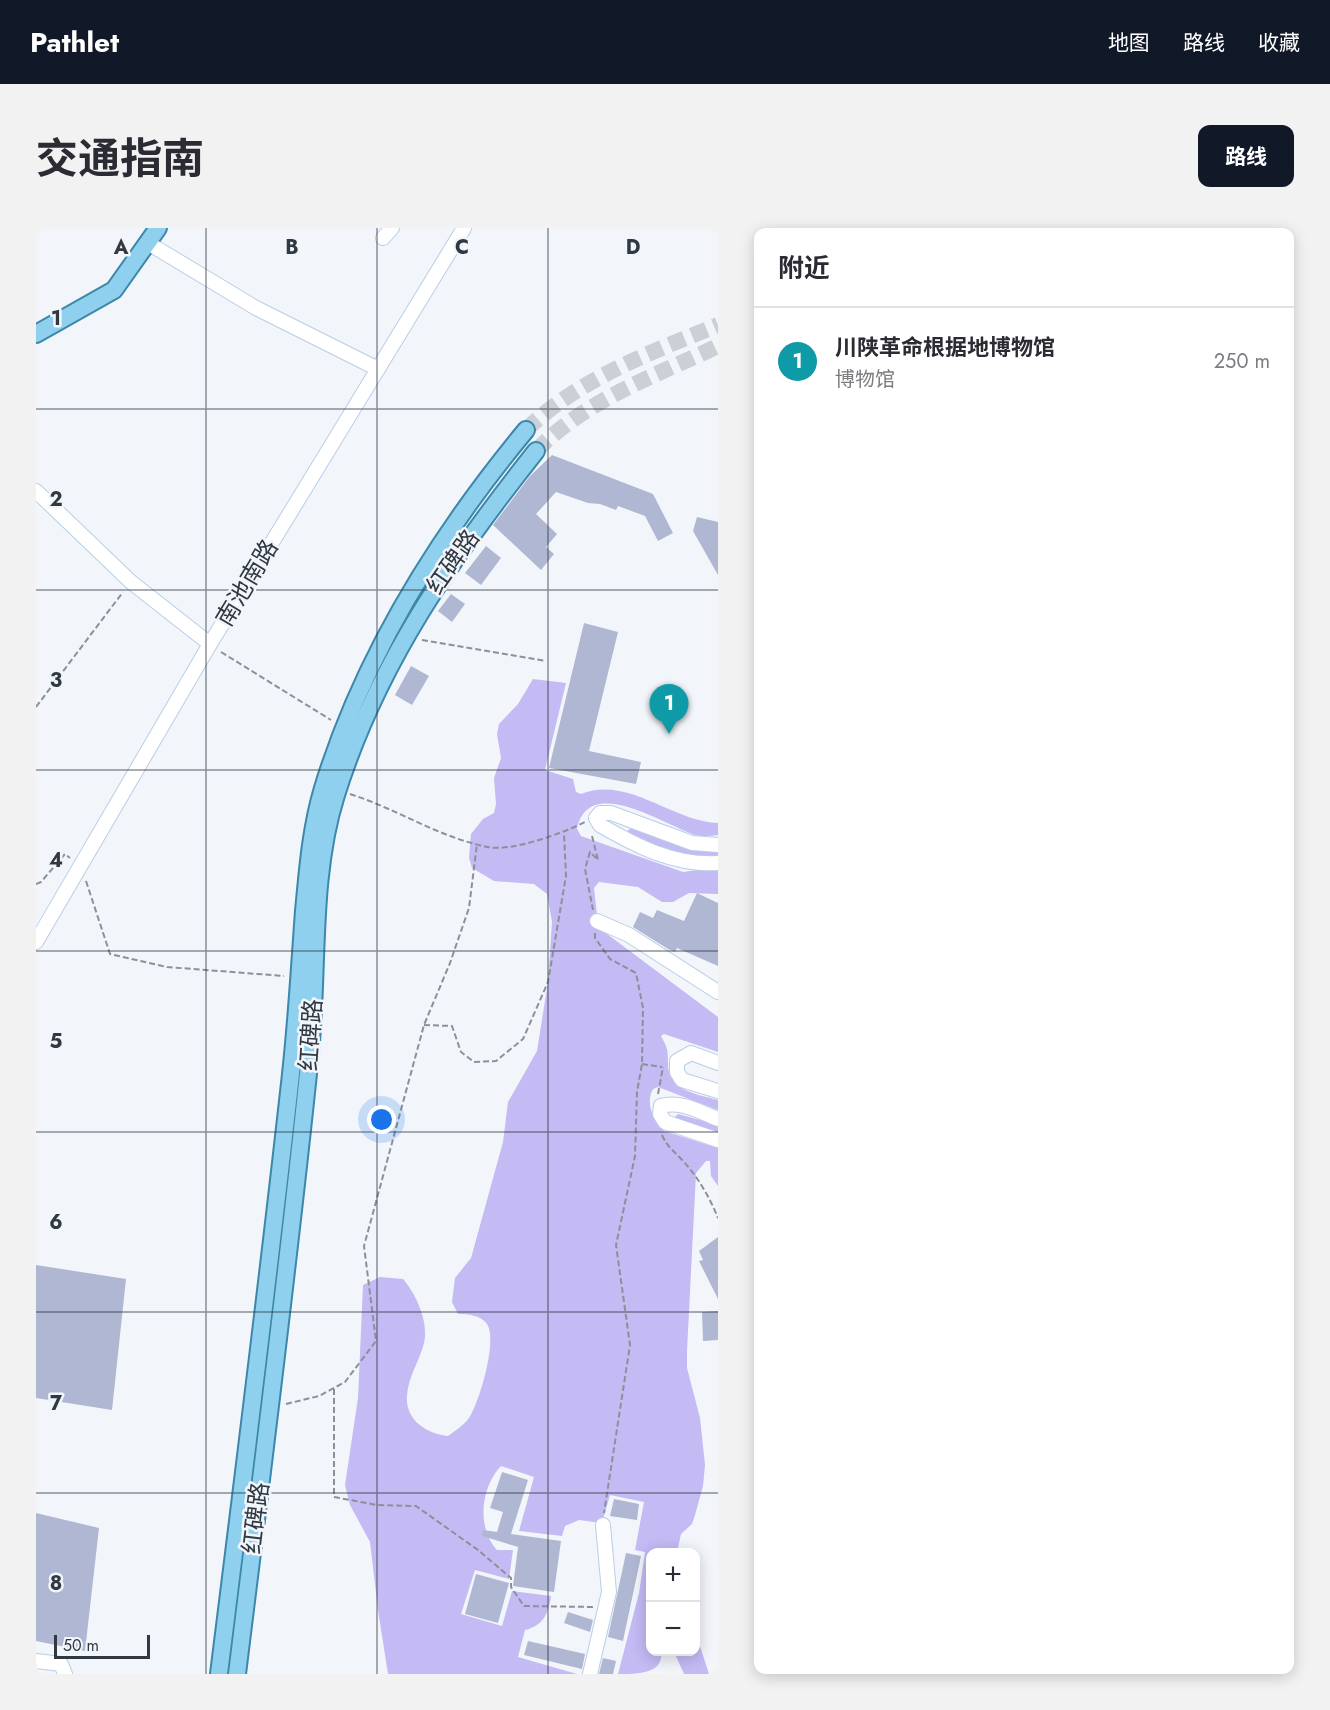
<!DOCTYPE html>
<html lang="zh">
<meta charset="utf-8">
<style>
:root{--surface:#fff;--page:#f2f2f3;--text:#2b2b33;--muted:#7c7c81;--line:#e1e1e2;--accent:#111827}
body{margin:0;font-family:Jost,"Noto Sans SC",sans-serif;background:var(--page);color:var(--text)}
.controls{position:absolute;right:18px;bottom:18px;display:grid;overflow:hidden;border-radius:12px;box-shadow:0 3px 15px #0003}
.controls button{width:54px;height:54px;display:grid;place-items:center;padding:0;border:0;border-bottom:2px solid var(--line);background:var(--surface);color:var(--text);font:30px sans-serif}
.scale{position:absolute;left:18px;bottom:15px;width:96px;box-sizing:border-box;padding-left:6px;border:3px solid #303841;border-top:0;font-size:16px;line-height:21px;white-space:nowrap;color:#303841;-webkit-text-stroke:4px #f2f6fb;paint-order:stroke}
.you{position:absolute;left:346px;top:892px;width:21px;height:21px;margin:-15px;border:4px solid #fff;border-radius:50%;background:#1a73e8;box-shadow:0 0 0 9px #1a73e833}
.badge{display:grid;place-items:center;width:39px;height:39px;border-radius:50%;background:var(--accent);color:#fff;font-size:20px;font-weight:700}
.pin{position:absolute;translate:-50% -50px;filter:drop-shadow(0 2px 3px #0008)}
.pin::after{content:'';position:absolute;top:32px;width:21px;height:18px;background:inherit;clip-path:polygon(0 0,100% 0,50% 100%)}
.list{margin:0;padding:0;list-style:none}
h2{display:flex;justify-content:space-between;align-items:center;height:78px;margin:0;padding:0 24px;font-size:26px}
h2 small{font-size:20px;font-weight:400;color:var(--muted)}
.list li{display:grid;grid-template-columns:39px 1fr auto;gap:18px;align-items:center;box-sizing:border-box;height:108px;padding:0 24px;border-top:2px solid var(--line)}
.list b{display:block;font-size:22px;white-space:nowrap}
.list p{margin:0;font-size:20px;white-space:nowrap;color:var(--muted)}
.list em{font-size:20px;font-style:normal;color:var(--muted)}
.map{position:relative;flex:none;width:682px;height:1446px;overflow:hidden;border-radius:12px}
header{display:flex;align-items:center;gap:36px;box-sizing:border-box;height:84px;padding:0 30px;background:var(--accent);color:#fff}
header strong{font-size:28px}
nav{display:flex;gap:33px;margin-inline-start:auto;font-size:21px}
.intro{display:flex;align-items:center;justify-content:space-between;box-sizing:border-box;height:144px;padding:0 36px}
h1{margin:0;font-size:42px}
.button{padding:15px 27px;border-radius:12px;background:var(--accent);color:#fff;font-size:21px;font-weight:700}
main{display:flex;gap:36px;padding:0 36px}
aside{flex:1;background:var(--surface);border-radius:12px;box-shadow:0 3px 15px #0003}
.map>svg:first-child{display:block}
.forest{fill:#c4baf4}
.building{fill:#afb7d3}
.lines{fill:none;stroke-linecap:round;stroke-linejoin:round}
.major-tunnel{stroke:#cbd0d6;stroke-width:16;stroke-dasharray:16 8;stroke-linecap:butt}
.minor-casing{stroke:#b9cee6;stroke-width:16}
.major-casing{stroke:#3c87aa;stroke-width:20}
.path{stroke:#8b9198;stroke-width:2;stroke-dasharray:6 3;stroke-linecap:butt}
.minor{stroke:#fff;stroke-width:14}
.major{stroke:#8ed0ee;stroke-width:16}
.grid{fill:none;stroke:#303841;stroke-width:1.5;stroke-opacity:0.55}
.labels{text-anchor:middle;stroke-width:5;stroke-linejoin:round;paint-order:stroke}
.street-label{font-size:24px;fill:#303841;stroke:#f2f6fb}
.grid-label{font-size:20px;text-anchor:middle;font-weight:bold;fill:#303841;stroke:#f2f6fb;stroke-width:5;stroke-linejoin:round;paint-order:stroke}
</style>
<header>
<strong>Pathlet</strong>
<nav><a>地图</a><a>路线</a><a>收藏</a></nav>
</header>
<div class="intro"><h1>交通指南</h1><a class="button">路线</a></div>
<main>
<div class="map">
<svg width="682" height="1446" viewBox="0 0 682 1446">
<rect width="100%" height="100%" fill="#f2f6fb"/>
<g class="forest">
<path d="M 497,451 L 530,455 L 509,542 L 537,551 L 540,564 L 545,566 C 592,547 637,594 682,595 L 682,607 C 675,608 666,609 659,607 C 629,597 552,545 541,601 L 545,608 L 647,644 L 682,639 L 682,666 L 653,665 L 637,674 L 626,674 L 602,659 L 563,654 L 558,660 L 561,687 L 567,703 L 682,789 L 682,824 L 628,806 L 625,808 C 632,821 632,822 632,836 C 632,863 661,866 682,872 L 682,882 L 622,859 L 617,861 C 609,876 617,890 628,903 L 682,920 L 682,958 L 675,948 L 674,933 L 670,933 L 660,945 L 651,1123 L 651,1140 L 664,1190 L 669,1237 L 667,1258 L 659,1287 L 656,1296 L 645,1306 L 641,1324 L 614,1324 L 614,1424 L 625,1424 C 628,1446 600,1446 582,1446 L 603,1365 L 609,1324 L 599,1322 L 608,1274 L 574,1267 L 566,1295 L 543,1292 L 529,1298 L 526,1308 L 483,1303 L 498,1249 L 465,1238 C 445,1259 440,1299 461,1322 L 477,1322 L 473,1351 L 439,1342 L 425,1386 L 466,1398 L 476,1363 L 515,1368 C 513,1385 507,1398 489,1402 L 482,1429 L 541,1446 L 352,1446 L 342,1382 L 334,1314 L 314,1277 L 309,1257 L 322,1170 L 327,1057 L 344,1049 L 367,1051 C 380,1066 393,1094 388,1115 C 384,1132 372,1149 371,1168 C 369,1192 391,1206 412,1208 C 419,1203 428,1197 433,1190 C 443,1175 462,1112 451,1096 C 445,1087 432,1086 422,1086 L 416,1074 L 419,1050 L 435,1030 L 467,914 L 472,874 L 501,823 L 512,754 L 516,694 L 511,666 L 498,656 L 458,653 L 436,640 L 433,630 L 435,606 L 447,591 L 458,585 L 460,576 L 458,550 L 465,530 L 461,506 L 463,496 L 482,476 Z"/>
<path d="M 598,599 L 682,621 L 682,631 C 648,630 622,620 592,605 L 592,602 Z"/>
<polygon points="642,886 682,897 682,906 643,894 638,890"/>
<polygon points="660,1390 664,1395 662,1412 673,1446 648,1446 638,1424 660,1424"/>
</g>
<g class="building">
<polygon points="516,227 617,266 637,305 622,313 609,288 582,278 580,282 564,276 552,275 520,264 500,286 521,306 510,319 518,326 505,342 457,297 494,248"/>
<polygon points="661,289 682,294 682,347 657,303"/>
<polygon points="450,318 465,330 445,357 429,345"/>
<polygon points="415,366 429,376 416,394 402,383"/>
<polygon points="548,395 582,404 553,523 605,534 600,556 513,540"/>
<polygon points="375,438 393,448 376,477 359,467"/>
<polygon points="661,665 682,675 682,738 641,720 639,724 632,721 597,699 604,684 617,690 621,682 648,693"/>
<polygon points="682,1009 682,1071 663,1033 667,1032 663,1023"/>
<polygon points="0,1037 90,1051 76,1182 0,1170"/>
<polygon points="682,1083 682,1112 667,1113 666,1084"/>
<polygon points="466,1244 492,1252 475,1306 525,1313 518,1364 477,1358 482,1319 446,1308 447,1302 461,1304 467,1284 454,1280"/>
<polygon points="578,1271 603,1276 601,1292 574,1288"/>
<polygon points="0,1285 63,1300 49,1423 0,1413"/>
<polygon points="590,1325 605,1328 587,1413 572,1409"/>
<polygon points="440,1346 473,1355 462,1395 429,1386"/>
<polygon points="532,1384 557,1392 554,1404 528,1395"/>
<polygon points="492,1413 549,1426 546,1441 488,1427"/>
<polygon points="567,1430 580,1433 577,1446 563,1446"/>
</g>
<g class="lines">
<g class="major-tunnel">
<path d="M 490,202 C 542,151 616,124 682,97"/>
<path d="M 500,223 C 549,172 619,148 682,118"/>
</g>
<defs>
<g id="minor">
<polyline points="347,10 356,0"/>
<polyline points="112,15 220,80 342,141"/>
<polyline points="0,263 95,354 174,416"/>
<path d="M 682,617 L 656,615 L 575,585 L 564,585 L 560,590 L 564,597 C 600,618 639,638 682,635"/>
<polyline points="561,693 593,707 682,764"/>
<polyline points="0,714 174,416 428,0"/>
<polyline points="682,835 655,825 641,833 641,844 646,852 682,863"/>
<path d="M 682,891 C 664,884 644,872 625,878 L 624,886 L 629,894 L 682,912"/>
<polyline points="0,1433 25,1436 29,1446"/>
<polyline points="554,1446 573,1364 567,1297"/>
</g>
<g id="major">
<polyline points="0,106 78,62 122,0"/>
<path d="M 183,1446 C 208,1246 233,1046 255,846 C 261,792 264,737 268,683 C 272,641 275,600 287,560 C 327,429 403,307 490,202"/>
<path d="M 201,1446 C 226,1243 252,1040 273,836 C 283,748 273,652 300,567 C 341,436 416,329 500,223"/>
</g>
</defs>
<use href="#minor" class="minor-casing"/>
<use href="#major" class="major-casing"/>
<g class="path">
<polyline points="386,412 510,433"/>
<polyline points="185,424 295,492"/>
<polyline points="0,479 87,364"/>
<path d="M 314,566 C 359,580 404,610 452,619 C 476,624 527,605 549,594"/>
<polyline points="556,608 562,632 554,624 549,641 557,682"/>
<polyline points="50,653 74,726 131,739 248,748"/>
<polyline points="0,656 5,654 29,626 34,630"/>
<polyline points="559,705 559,710 574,731 600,745 607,780 606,836 601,864 599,928 580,1017 594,1117 568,1285"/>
<polyline points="388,797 416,798 425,824 438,834 460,833 487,811 512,754 530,648 528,605"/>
<polyline points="606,836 626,839"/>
<polyline points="622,866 627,839"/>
<path d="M 626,907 C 631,919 638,923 647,933 C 662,949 674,970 682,990"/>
<polyline points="298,1161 298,1269 341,1277 380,1278 442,1322 475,1350 475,1359 488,1378 557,1379"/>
<polyline points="250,1176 283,1168 309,1154 340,1113 328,1018 388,797 414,735 433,680 441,616"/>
</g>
<use href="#minor" class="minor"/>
<use href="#major" class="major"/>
</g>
<path class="grid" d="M 170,0 L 170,1446M 341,0 L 341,1446M 512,0 L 512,1446M 0,181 L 682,181M 0,362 L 682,362M 0,542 L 682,542M 0,723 L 682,723M 0,904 L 682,904M 0,1084 L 682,1084M 0,1265 L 682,1265"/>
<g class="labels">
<g class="street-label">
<text transform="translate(417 334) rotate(-55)" y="8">红碑路</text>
<text transform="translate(211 355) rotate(-59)" y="8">南池南路</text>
<text transform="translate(275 807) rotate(-86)" y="8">红碑路</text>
<text transform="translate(220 1290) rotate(-83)" y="8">红碑路</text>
</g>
</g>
<g class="grid-label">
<text x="85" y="26">A</text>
<text x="256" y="26">B</text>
<text x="426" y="26">C</text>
<text x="597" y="26">D</text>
<text x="20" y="97">1</text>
<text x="20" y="278">2</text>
<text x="20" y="459">3</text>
<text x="20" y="639">4</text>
<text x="20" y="820">5</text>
<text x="20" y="1001">6</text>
<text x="20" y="1182">7</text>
<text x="20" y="1362">8</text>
</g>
</svg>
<div class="controls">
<button>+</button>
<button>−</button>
</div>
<div class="scale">50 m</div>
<div class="you"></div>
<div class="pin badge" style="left:633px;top:506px;background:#0f9aa8">1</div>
</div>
<aside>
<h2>附近<small></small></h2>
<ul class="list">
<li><span class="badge" style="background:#0f9aa8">1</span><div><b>川陕革命根据地博物馆</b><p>博物馆</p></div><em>250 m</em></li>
</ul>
</aside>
</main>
